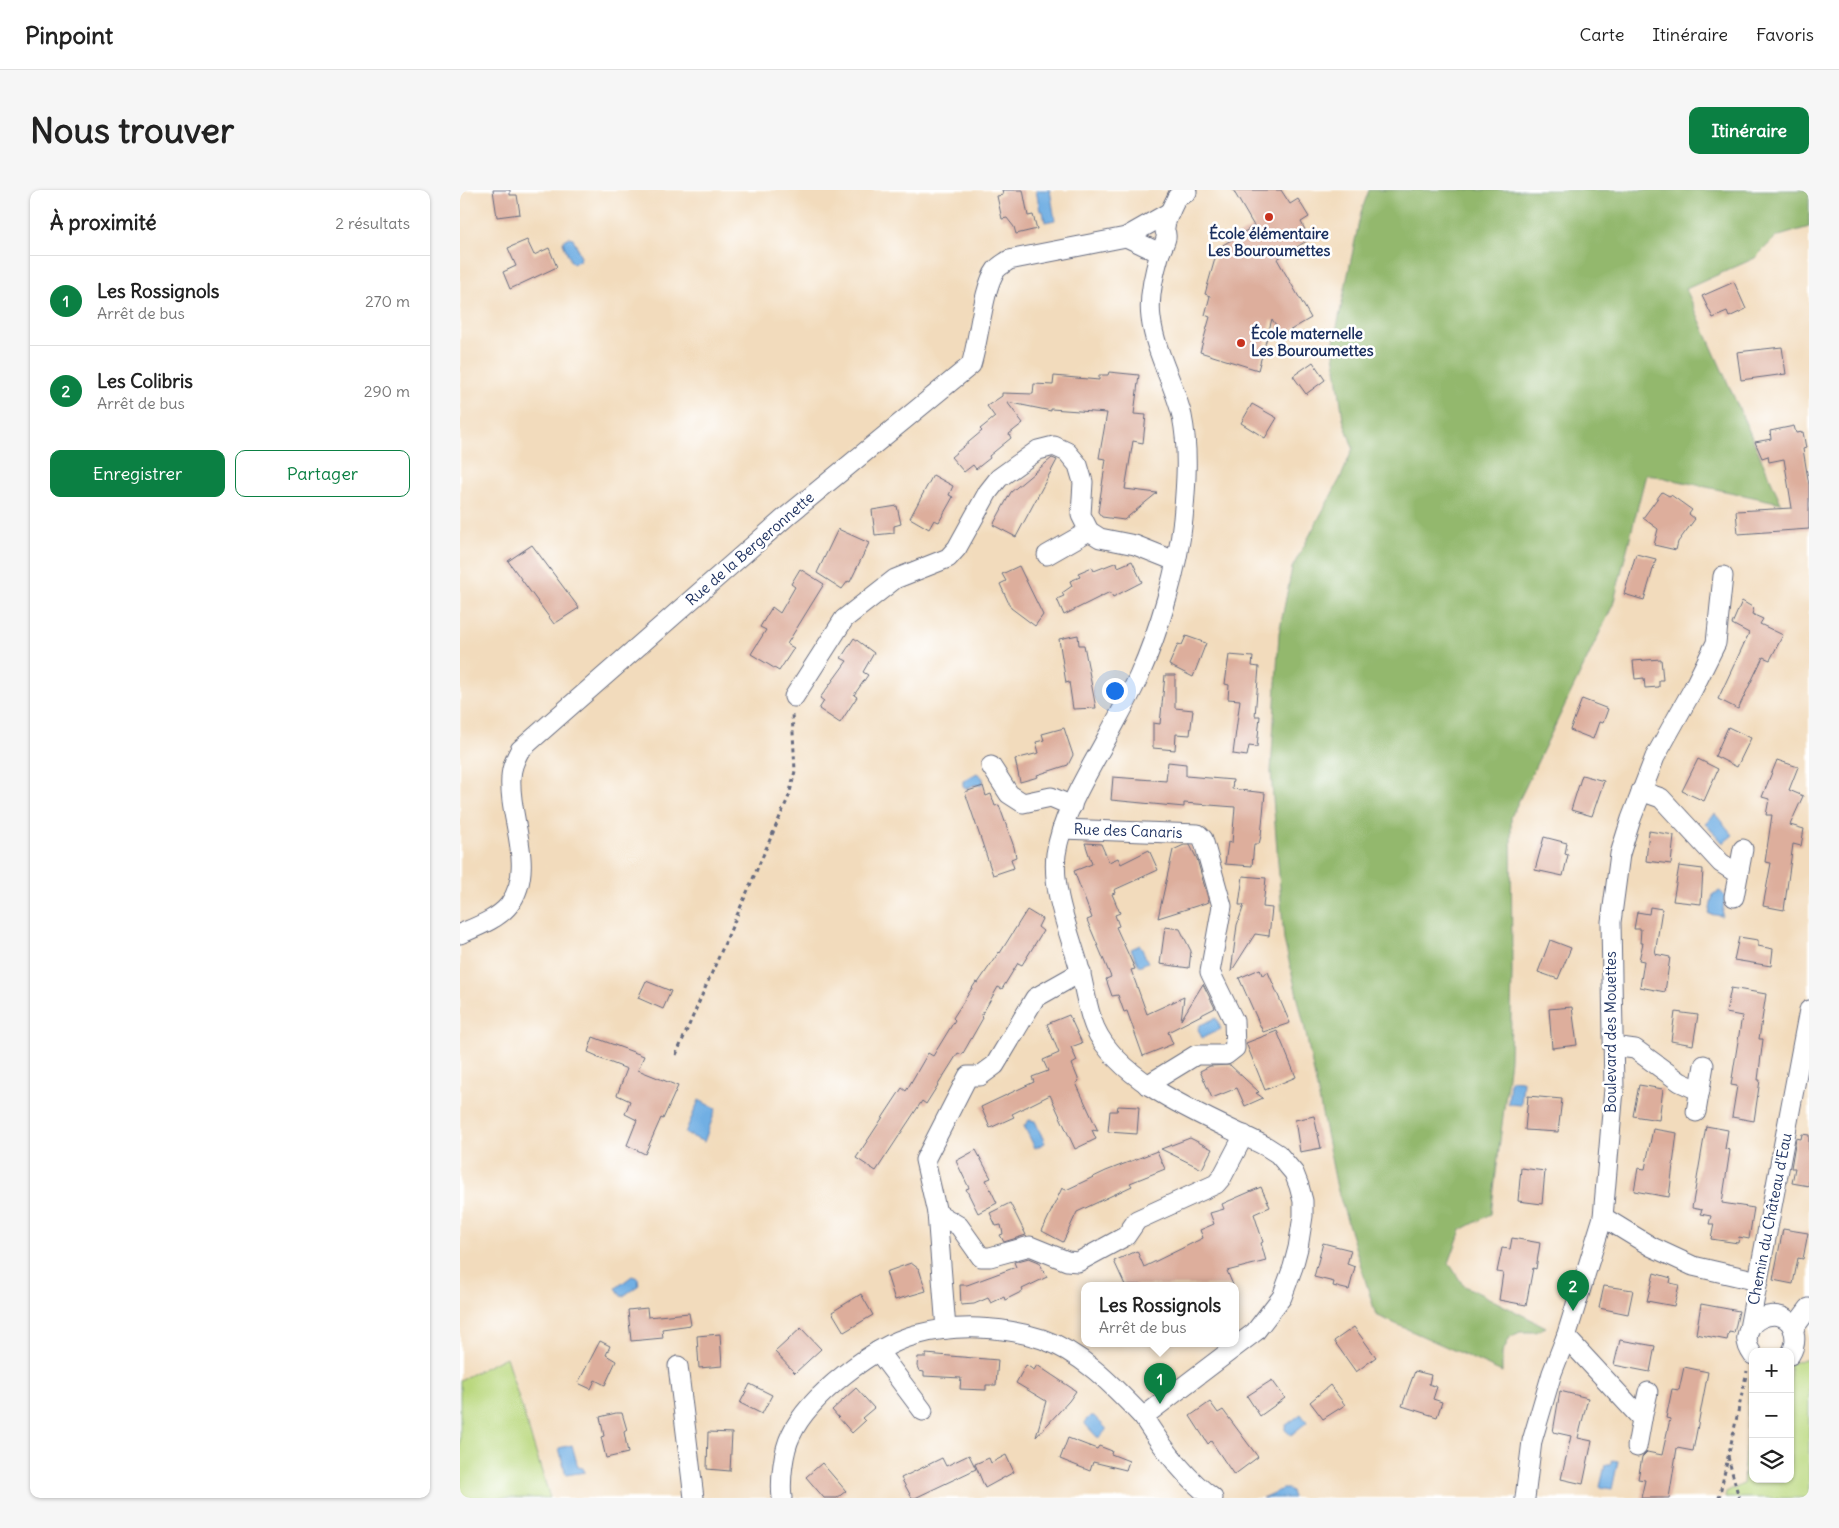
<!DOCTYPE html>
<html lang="fr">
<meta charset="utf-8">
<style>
:root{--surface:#fff;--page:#f6f6f6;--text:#222;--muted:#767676;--line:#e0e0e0;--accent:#0b8043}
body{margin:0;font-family:Delius,sans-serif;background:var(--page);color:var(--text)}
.controls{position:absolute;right:15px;bottom:15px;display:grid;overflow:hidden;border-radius:10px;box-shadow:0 1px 4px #0004}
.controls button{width:45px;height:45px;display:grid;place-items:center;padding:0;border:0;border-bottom:1px solid var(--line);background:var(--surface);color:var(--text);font:25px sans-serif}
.you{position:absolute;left:654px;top:500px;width:18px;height:18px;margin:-12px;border:4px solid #fff;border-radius:50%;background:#1a73e8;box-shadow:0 0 0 8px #1a73e833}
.badge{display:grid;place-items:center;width:32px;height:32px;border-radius:50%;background:var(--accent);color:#fff;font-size:16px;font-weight:700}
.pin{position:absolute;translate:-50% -41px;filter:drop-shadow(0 1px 2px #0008)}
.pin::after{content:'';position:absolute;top:26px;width:18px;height:15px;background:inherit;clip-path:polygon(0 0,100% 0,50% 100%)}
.popup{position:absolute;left:621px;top:1092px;width:158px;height:65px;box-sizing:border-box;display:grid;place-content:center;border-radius:10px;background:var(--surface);filter:drop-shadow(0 1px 4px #0005);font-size:16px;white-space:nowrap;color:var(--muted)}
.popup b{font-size:19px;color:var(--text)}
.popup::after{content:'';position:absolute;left:50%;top:100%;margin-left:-10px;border:10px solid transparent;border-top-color:var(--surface)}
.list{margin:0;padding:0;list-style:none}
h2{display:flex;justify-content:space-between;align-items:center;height:65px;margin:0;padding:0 20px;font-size:21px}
h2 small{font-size:16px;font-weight:400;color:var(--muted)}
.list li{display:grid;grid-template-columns:32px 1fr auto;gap:15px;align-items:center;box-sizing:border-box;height:90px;padding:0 20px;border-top:1px solid var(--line)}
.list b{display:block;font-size:19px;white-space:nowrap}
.list p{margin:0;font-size:16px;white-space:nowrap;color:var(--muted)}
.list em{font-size:16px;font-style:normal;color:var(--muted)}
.actions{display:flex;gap:10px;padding:15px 20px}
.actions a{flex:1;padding:11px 0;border:1px solid var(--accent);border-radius:10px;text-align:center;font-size:18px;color:var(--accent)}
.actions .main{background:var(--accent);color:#fff}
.icon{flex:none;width:28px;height:28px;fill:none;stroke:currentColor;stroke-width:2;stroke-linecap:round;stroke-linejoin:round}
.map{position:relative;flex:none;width:1349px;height:1308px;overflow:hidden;border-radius:10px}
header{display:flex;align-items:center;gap:30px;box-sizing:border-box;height:70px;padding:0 25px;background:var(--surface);border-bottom:1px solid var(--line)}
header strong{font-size:24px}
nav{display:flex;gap:28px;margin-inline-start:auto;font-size:18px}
.intro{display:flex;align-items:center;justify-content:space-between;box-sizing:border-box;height:120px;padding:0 30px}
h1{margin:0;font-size:35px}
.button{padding:12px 22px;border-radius:10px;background:var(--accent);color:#fff;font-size:18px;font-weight:700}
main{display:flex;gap:30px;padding:0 30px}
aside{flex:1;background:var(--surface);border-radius:10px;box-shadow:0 1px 4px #0004}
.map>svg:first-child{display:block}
.green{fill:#bad87e;stroke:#6a846e}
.forest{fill:#93b86d;stroke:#577466}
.water{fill:#71afe3;stroke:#466fa0}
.building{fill:#ddae9c}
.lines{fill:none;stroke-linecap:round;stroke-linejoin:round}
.minor-casing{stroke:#666b7f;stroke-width:21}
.path{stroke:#666b7f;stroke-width:3;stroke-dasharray:4 4;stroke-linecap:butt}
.minor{stroke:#fff;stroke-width:19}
.poi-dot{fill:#c8321e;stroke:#fff;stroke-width:2}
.labels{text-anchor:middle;stroke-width:5;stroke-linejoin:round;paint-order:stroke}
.poi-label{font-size:15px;font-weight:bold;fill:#1b2f5e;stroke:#fff}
.street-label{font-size:15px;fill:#1b2f5e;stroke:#fff}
</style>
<header>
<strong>Pinpoint</strong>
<nav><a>Carte</a><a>Itinéraire</a><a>Favoris</a></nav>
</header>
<div class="intro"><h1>Nous trouver</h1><a class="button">Itinéraire</a></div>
<main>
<aside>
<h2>À proximité<small>2 résultats</small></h2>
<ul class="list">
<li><span class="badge">1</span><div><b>Les Rossignols</b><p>Arrêt de bus</p></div><em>270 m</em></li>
<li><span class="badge">2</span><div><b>Les Colibris</b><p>Arrêt de bus</p></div><em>290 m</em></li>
</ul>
<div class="actions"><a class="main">Enregistrer</a><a>Partager</a></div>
</aside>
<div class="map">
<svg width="1349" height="1308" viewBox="0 0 1349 1308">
<rect width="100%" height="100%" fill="#fff"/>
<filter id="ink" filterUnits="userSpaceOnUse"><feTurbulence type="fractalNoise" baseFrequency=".02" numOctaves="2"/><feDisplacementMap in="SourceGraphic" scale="10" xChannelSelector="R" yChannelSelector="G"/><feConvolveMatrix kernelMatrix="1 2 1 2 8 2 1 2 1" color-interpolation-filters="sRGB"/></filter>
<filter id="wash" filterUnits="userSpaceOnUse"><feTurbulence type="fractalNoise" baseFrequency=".0096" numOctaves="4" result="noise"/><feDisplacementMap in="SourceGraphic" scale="20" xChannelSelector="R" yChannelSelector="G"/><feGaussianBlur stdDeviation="1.12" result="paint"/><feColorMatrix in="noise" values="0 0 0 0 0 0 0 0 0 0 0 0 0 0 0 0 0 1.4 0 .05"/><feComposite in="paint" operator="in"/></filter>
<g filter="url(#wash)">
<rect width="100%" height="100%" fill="#f2dbbc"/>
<g class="green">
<polygon points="46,1167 90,1308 0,1308 0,1190"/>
<polygon points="1344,1169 1349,1169 1349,1308 1265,1308 1266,1303 1283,1294 1290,1188 1293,1187 1293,1289 1330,1289 1330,1174"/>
</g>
<polygon class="forest" points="909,0 1349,0 1349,37 1316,47 1295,68 1226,99 1321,313 1186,284 1153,415 1051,627 1052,784 1050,869 1031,1024 1001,1040 989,1073 1003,1095 1086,1137 1075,1142 1060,1142 1050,1147 1042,1163 1042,1182 916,1125 877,998 845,839 824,750 811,582 819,443 832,378 881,287 893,258 883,229 873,156 901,22"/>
<g class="water">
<polygon points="576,0 590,0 595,30 585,32 583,21 580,21"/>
<polygon points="109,47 113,48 121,67 120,70 113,74 110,70 103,53 105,49"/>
<polygon points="517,583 523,588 523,593 520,595 514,595 506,599 503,597 503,591"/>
<polygon points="1255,624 1273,645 1263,653 1245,633"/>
<polygon points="1260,701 1265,706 1262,726 1249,724 1253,704"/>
<polygon points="680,755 688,772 679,776 671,759"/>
<polygon points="756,828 761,839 742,848 738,839 740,835"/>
<polygon points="1050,890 1063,891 1061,915 1048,914"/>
<polygon points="239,910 256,919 244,952 225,943"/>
<polygon points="569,930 575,931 585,953 575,958 564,936"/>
<polygon points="172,1086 178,1088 179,1095 162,1107 156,1098"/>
<polygon points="841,1224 847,1232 831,1245 825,1240 825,1236"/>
<polygon points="630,1226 634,1226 646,1238 646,1240 640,1247 637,1247 625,1234 626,1230"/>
<polygon points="112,1255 118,1277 123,1278 125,1282 106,1285 99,1258"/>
<polygon points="1152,1270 1158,1271 1152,1299 1140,1297 1145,1275 1150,1275"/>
<polygon points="822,1299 828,1299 831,1301 833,1308 802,1308"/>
</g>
<g id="blocks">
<g class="building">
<polygon points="33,0 50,0 50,5 57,5 60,24 37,27"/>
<polygon points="542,0 563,0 568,26 573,25 577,39 556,44 554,37 547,28 542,29 537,6 543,5"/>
<polygon points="773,0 821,0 830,14 838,9 849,27 841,32 850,49 817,69 851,128 822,145 812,129 798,180 740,162 750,127 745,125 750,106 745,104 758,58 794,36"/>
<polygon points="67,50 74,65 89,58 97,77 50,99 43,82 56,76 48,58"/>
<polygon points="1274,92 1286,119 1269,127 1267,122 1253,128 1242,106"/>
<polygon points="1322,157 1326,184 1281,190 1277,162"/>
<polygon points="853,172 865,190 846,204 833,186"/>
<polygon points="649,182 679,185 674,224 686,225 683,253 673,251 665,299 697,303 664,330 642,327 638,322 646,269 639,268 647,223 591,219 591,221 547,212 563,233 549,244 551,248 529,266 530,268 516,279 513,275 504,282 491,267 522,241 520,239 535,227 527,216 542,206 542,203 573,204 574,194 593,195 594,186 639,190 639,185 648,185"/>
<polygon points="792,214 817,228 805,248 781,233"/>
<polygon points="1334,236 1336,243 1343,242 1346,258 1343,259 1349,295 1349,339 1278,344 1276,321 1332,318 1324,269 1309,272 1308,266 1302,268 1295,252 1311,249 1310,241"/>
<polygon points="592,268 597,270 556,347 533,335 551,302"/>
<polygon points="473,285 493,296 489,305 493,307 479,332 474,330 469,339 450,328"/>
<polygon points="1202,302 1209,306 1211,305 1232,320 1229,324 1235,329 1218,352 1216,360 1194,355 1198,339 1183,328"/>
<polygon points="437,316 441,334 434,336 434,343 415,345 412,320"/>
<polygon points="378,339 409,353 390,392 388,391 382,399 357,383"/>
<polygon points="72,355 119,418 94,434 48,371"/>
<polygon points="1176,364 1196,369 1184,410 1164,404"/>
<polygon points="672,371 682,392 653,407 650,402 604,425 597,409 604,406 602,403 612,396 610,391 620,387 618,383 632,377 634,381 657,372 658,377"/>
<polygon points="559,376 583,425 575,436 551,418 540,394 546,391 542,384"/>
<polygon points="340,379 364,394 327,454 334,458 319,481 291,464 306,440 300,437 312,417 320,423 335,397 331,394"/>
<polygon points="1282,411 1294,418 1292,424 1303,429 1300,434 1323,445 1310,470 1303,467 1278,519 1258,509 1289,443 1272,434"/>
<polygon points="618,445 619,455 624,455 636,518 613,519 609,492 606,493 599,449"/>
<polygon points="726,446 746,453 733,487 709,475 718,454 722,455"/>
<polygon points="394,448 414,463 403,482 408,485 394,505 397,507 380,533 359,519 364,511 360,508 387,471 381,468"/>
<polygon points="769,465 793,467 792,476 799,477 795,526 800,526 797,557 789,556 787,566 773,564 780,510 768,509 769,495 765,494"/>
<polygon points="1201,469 1203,490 1199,490 1199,497 1185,498 1184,488 1175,489 1173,471"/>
<polygon points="705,485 715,485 715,518 733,520 730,545 716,544 715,560 693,558 693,533 700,534"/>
<polygon points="1122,509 1148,519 1143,533 1139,532 1133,549 1110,540"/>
<polygon points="1268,537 1291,548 1277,577 1255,566"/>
<polygon points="604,538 613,565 608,575 577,585 578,587 560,592 555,569 579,563 576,552 584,550 582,544"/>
<polygon points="1238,569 1258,579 1244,611 1222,601"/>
<polygon points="1317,570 1338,577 1329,600 1343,606 1330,635 1344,639 1341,656 1333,654 1324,720 1303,716 1311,673 1305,672 1312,625 1306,625 1309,609 1302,607"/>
<polygon points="708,572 726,574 726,586 773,590 772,599 805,603 801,646 799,654 794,654 792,676 765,674 768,652 772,653 775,617 724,613 724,617 651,610 653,587 706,591"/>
<polygon points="1122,585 1144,591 1132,626 1111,620"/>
<polygon points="523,596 526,606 531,604 535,616 539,615 554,657 556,667 551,669 554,678 533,685 505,602"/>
<polygon points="1189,641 1214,645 1211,674 1186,671"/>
<polygon points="1084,647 1107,653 1105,664 1108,665 1103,686 1075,680"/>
<polygon points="625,653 641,654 649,672 658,668 661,674 689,660 698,680 654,700 655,703 652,704 660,723 655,725 659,736 656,737 675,779 671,780 687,824 724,807 721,830 743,794 755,818 708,842 713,854 683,866 667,821 664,822 658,805 652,806 646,789 651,787 627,730 632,728 614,681 632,674"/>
<polygon points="724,655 730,655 737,669 749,712 698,728 713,660"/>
<polygon points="1219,676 1243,679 1241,714 1213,711"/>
<polygon points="783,686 806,688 803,717 812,718 809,746 795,744 771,782 777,735 784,715 779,715"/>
<polygon points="1190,717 1202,719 1195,764 1210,767 1205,802 1180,797 1184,771 1179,770 1183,753 1180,753 1181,739 1174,739 1177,722 1189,724"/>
<polygon points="567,720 582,729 578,737 583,741 562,775 558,773 542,799 538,797 521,826 523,828 502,865 498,863 466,914 462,911 416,981 396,968 442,898 446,901 468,863 473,866 495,830 493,828 516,792 518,793 539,762 540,763"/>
<polygon points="705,737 720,739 731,761 729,778 700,774"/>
<polygon points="1279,747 1298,750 1298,756 1313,759 1311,776 1274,770"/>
<polygon points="1090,750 1111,758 1098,789 1078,782"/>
<polygon points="800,779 802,785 808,782 830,833 803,842 779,788"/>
<polygon points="186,791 211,801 203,819 178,808"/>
<polygon points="1271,798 1306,804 1299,849 1303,849 1298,890 1300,890 1294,931 1272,927 1277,896 1271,895 1282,826 1266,823"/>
<polygon points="1112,817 1117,855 1092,858 1089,819"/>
<polygon points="1215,822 1238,825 1233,855 1211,851"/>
<polygon points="609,825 622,853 611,857 617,871 612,874 619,891 616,893 638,941 632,940 636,949 615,959 590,905 552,924 554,927 530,938 521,917 574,892 572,887 588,881 583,870 599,863 587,834"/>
<polygon points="817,841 836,887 805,900 786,853"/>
<polygon points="133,847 184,866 178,880 218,896 203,929 201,928 185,964 167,955 177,930 165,924 170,911 157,905 167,879 136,867 137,866 128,862"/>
<polygon points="770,875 799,902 796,903 803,908 785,916 777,898 752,908 740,881 750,876"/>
<polygon points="1179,895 1203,899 1199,930 1173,926"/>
<polygon points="1068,906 1102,909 1098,942 1065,940"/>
<polygon points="658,916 679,917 677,944 648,942 650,921 657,921"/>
<polygon points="854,926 861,958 840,962 835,930"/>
<polygon points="1246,936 1268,940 1265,959 1270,960 1262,1013 1294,1018 1289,1049 1279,1047 1278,1053 1251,1049 1254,1034 1249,1034 1251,1026 1240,1024 1242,1020 1232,1018"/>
<polygon points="1193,939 1217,943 1209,1007 1174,1001 1178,978 1185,979"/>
<polygon points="1342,944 1349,945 1349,996 1332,993 1335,978 1331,978 1336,948 1341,949"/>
<polygon points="730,948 752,959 742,979 701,959"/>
<polygon points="516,960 531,988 526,990 537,1013 518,1023 506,999 509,998 496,971"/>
<polygon points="697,961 705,979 670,993 672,996 617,1022 603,1052 582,1041 602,998 606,1000 646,981"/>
<polygon points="1061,978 1085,981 1082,1014 1058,1011"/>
<polygon points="801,997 810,1017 794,1024 803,1052 801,1053 806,1071 767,1081 773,1095 665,1095 654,1071 677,1061 684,1077 743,1048 740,1040 754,1034 750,1023 764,1019 762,1014"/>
<polygon points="550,1013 566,1045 544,1052 540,1045 543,1044 541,1035 536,1036 530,1023"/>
<polygon points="1323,1039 1348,1043 1343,1069 1338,1068 1333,1094 1313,1090"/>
<polygon points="1052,1048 1080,1053 1076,1079 1073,1078 1066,1115 1039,1110 1043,1083 1037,1082 1042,1058 1050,1059"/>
<polygon points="863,1053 891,1060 887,1074 895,1077 889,1100 873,1096 874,1092 854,1087"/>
<polygon points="569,1068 579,1072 587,1087 562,1099 563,1101 545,1110 544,1107 531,1113 528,1108 514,1114 501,1115 500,1095 507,1095 556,1077 554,1072"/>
<polygon points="451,1073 459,1079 466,1101 435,1110 426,1082"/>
<polygon points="1194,1083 1211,1088 1210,1093 1219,1095 1214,1116 1187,1111"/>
<polygon points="1144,1096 1173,1100 1168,1124 1139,1118"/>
<polygon points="401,1104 413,1125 384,1142 372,1122"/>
<polygon points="1241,1114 1279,1121 1274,1143 1269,1142 1267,1150 1236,1144"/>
<polygon points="187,1118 188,1127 229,1123 231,1135 202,1139 203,1148 171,1151 168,1120"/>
<polygon points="894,1137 916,1167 896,1182 874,1151"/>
<polygon points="341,1138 361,1159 335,1183 315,1162"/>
<polygon points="260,1144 262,1176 239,1178 237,1146"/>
<polygon points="1160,1150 1195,1156 1190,1182 1154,1175"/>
<polygon points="140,1151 150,1156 146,1165 156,1171 145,1195 135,1190 131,1199 118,1193"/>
<polygon points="466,1164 538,1170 536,1195 526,1195 526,1200 500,1199 501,1188 464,1186 464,1182 459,1181 457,1176 458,1167 466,1167"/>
<polygon points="566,1175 574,1180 577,1175 616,1201 609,1211 576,1247 586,1211 556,1193"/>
<polygon points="1224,1177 1248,1182 1233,1261 1217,1258 1209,1308 1181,1308 1185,1290 1178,1289 1182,1267 1187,1262 1202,1265 1210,1229 1206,1228 1210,1209 1212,1199 1219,1200"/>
<polygon points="955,1181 971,1185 969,1194 977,1197 973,1209 982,1212 977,1227 942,1216"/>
<polygon points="812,1190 825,1208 800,1226 787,1206"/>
<polygon points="290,1194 312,1205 302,1224 280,1213"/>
<polygon points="870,1195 885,1215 863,1229 850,1212"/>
<polygon points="396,1198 414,1218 402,1228 405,1231 392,1243 372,1220"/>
<polygon points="1100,1201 1128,1208 1118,1248 1132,1251 1123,1294 1101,1289 1111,1246 1093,1242"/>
<polygon points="750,1212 758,1223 763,1220 798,1267 774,1285 751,1251 748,1254 730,1226"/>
<polygon points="156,1223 162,1223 167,1240 164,1242 168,1263 146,1268 141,1247 144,1246 140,1227"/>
<polygon points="248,1242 272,1243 270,1281 247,1279"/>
<polygon points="608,1248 637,1259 639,1256 652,1261 651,1264 669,1271 666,1280 633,1272 630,1281 600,1269"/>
<polygon points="509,1265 516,1279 455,1308 452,1308 441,1288 482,1268 486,1276"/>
<polygon points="546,1265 554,1282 525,1298 515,1274 529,1268 531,1273"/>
<polygon points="362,1273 386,1301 377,1308 364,1308 346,1287"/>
</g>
</g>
</g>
<g filter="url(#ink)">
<use href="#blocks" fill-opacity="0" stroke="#666b7f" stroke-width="1"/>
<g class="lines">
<defs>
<g id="minor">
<polyline points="666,47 700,63"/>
<polyline points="587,365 629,341"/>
<polyline points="334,507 384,429 435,389 488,368 497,358 528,302 539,288 578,260 594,256 607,262 618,275 623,292 621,325 629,341 640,348 675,355 715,371"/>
<polyline points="531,576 549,604 563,613 591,607 612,616"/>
<polyline points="1181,601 1201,608 1261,673 1278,684"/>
<polyline points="602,639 738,644 743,649 762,716 750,782 774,831 775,858 766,865 736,865 687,895"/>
<polyline points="1274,707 1283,659"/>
<path d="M 0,744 C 16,737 38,729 49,715 C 77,678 48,628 51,588 C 51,578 55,569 60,560 L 327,326 L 511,175 C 519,151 523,97 536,80 C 539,76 545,73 549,70 L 666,47 L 710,22"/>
<polyline points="1153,856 1175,859 1220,892 1240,901"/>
<polyline points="1236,922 1244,875"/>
<polyline points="477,1023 499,1036 521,1067 530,1067 570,1056 607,1071 618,1072 666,1046 677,1030 756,994 762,987 784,945"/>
<polyline points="1143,1027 1192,1057 1233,1076 1298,1091"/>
<polyline points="486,1139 477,1023 465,970 508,886 520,886 535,875 575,808 621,782"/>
<polyline points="1333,1139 1349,1118"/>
<polyline points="1106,1147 1182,1229 1177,1257"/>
<polyline points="1287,1149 1349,820"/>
<polyline points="418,1161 463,1221"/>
<path d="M 1293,1165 C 1268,1131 1327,1108 1334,1142 C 1336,1151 1335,1157 1330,1165"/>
<polyline points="218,1176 234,1308"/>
<path d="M 683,1227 C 701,1255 725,1289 753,1308"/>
<polyline points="1182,1229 1188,1202"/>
<path d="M 322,1308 C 320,1291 323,1261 331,1245 C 349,1206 414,1156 455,1145 C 495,1134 543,1136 582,1149 C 623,1163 654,1197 683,1227 L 795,1142 L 822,1107 L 833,1077 L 838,1058 L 843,1026 L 843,1011 L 839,996 L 834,983 L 818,964 L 807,957 C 753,929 661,896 635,838 C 626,817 624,792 617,770 C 607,736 592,699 596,664 C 602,623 630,580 649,544 C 659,525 670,506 679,486 C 699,441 718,378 723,329 C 726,296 729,260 722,226 C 714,193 695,162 691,128 C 688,107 694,83 700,63 C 702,58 705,53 706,48 C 707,40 704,45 705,37 C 706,27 713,16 717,7 L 727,2"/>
<polyline points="1065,1308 1072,1251 1092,1183 1106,1147 1143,1027 1154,899 1151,732 1160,664 1171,629 1195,567 1233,499 1256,453 1263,386"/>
</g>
</defs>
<use href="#minor" class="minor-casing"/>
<g class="path">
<polyline points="216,865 329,606 335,581 332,523"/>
<polyline points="1268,1267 1279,1308"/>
<polyline points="1259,1308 1287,1181"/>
</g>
<use href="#minor" class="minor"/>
</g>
</g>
<g class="poi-dot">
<circle cx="809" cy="27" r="5"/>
<circle cx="781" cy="153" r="5"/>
</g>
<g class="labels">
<g class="poi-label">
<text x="809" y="49">École élémentaire<tspan x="809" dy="17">Les Bouroumettes</tspan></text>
<text x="791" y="149" text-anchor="start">École maternelle<tspan x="791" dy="17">Les Bouroumettes</tspan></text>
</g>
<g class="street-label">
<text transform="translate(290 359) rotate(-41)" y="5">Rue de la Bergeronnette</text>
<text transform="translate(668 641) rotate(2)" y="5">Rue des Canaris</text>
<text transform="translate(1151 842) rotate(-90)" y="5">Boulevard des Mouettes</text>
<text transform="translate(1310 1029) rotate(-79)" y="5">Chemin du Château d'Eau</text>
</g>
</g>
</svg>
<div class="controls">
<button>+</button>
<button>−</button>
<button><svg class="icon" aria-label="layers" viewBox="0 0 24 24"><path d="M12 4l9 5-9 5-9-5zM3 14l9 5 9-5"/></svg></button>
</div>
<div class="you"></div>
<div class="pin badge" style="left:700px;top:1214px">1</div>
<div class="popup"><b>Les Rossignols</b>Arrêt de bus</div>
<div class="pin badge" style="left:1113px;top:1121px">2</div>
</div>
</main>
